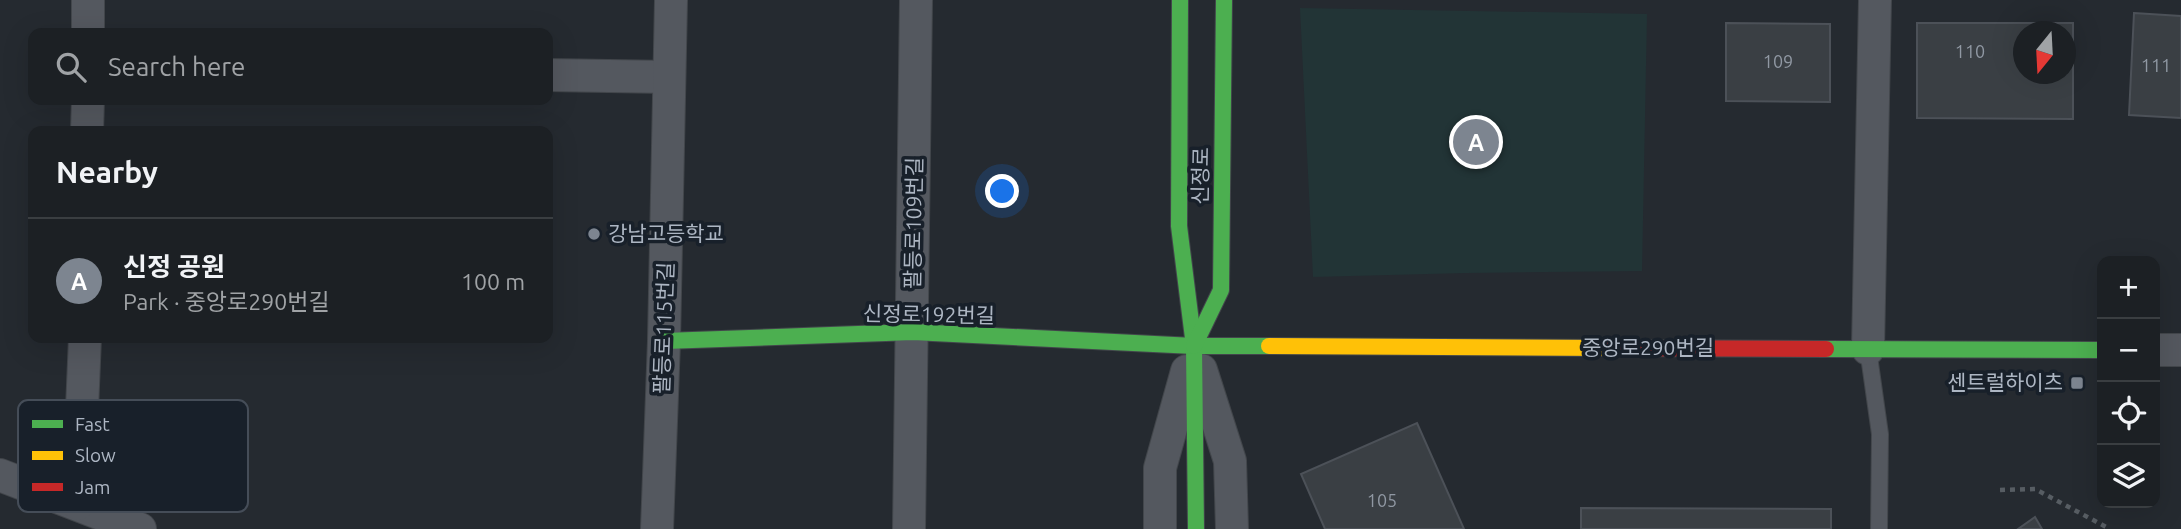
<!DOCTYPE html>
<meta charset="utf-8">
<style>
:root{--surface:#1c2024;--page:#292d31;--text:#f1f3f6;--muted:#a0a3a6;--line:#3a3e41;--accent:#7d8590}
body{margin:0;font-family:Ubuntu,"Noto Sans KR",sans-serif;background:var(--page);color:var(--text)}
.controls{position:absolute;right:21px;bottom:21px;display:grid;overflow:hidden;border-radius:14px;box-shadow:0 7px 28px #0002}
.controls button{width:63px;height:63px;display:grid;place-items:center;padding:0;border:0;border-bottom:2px solid var(--line);background:var(--surface);color:var(--text);font:35px sans-serif}
.compass{position:absolute;left:2013px;top:21px;width:63px;height:63px;border-radius:50%;background:var(--surface);box-shadow:0 7px 28px #0002;rotate:198deg}
.you{position:absolute;left:1003px;top:192px;width:24px;height:24px;margin:-18px;border:5px solid #fff;border-radius:50%;background:#1a73e8;box-shadow:0 0 0 10px #1a73e833}
.badge{display:grid;place-items:center;width:46px;height:46px;border-radius:50%;background:var(--accent);color:#fff;font-size:23px;font-weight:700}
.pin{position:absolute;translate:-50% -50%;border:4px solid #fff;box-shadow:0 2px 7px #0006}
.list{margin:0;padding:0;list-style:none}
h2{display:flex;justify-content:space-between;align-items:center;height:91px;margin:0;padding:0 28px;font-size:30px}
h2 small{font-size:23px;font-weight:400;color:var(--muted)}
.list li{display:grid;grid-template-columns:46px 1fr auto;gap:21px;align-items:center;box-sizing:border-box;height:126px;padding:0 28px;border-top:2px solid var(--line)}
.list b{display:block;font-size:26px;white-space:nowrap}
.list p{margin:0;font-size:23px;white-space:nowrap;color:var(--muted)}
.list em{font-size:23px;font-style:normal;color:var(--muted)}
.icon{flex:none;width:38px;height:38px;fill:none;stroke:currentColor;stroke-width:2;stroke-linecap:round;stroke-linejoin:round}
.map{position:relative;flex:none;width:2181px;height:529px;overflow:hidden}
.search{position:absolute;background:var(--surface);box-shadow:0 7px 28px #0002;left:28px;top:28px;width:525px;height:77px;display:flex;align-items:center;gap:18px;box-sizing:border-box;padding:0 24px;border-radius:14px;color:var(--muted);font-size:26px}
.panel{position:absolute;background:var(--surface);box-shadow:0 7px 28px #0002;left:28px;top:126px;width:525px;height:217px;border-radius:14px}
.map>svg:first-child{display:block}
.green{fill:#223436}
.building{fill:#3a3f44;stroke:#4c5158;stroke-width:2;fill-rule:evenodd}
.lines{fill:none;stroke-linecap:round;stroke-linejoin:round}
.lane-casing{stroke:#42464b;stroke-width:18}
.street-casing{stroke:#42464b;stroke-width:34}
.fast-casing{stroke:#42464b;stroke-width:18}
.slow-casing{stroke:#42464b;stroke-width:18}
.jam-casing{stroke:#42464b;stroke-width:18}
.path{stroke:#575d63;stroke-width:4.5;stroke-dasharray:5 5;stroke-linecap:butt}
.lane{stroke:#54585f;stroke-width:16}
.street{stroke:#54585f;stroke-width:32}
.fast{stroke:#4caf50;stroke-width:16}
.slow{stroke:#ffc107;stroke-width:16}
.jam{stroke:#c62828;stroke-width:16}
.poi-dot{fill:#7d8590;stroke:#18202a;stroke-width:2.5}
.labels{text-anchor:middle;stroke-width:7;stroke-linejoin:round;paint-order:stroke}
.number-label{font-size:18px;fill:#9098a3}
.street-label{font-size:21px;fill:#adb6c3;stroke:#18202a}
.poi-label{font-size:21px;fill:#adb6c3;stroke:#18202a;text-anchor:start}
.key{fill:#18202a;stroke:#454d58;stroke-width:2}
.key-label{font-size:19px;fill:#adb6c3}
</style>
<div class="map">
<svg width="2181" height="529" viewBox="0 0 2181 529">
<rect width="100%" height="100%" fill="#252a30"/>
<polygon class="green" points="1300,8 1647,14 1642,271 1466,273 1313,277"/>
<g class="building">
<polygon points="2134,13 2181,16 2181,118 2129,115"/>
<polygon points="1726,23 1830,24 1830,102 1726,101"/>
<path d="M 1917,23 L 2073,23 L 2073,119 L 1917,118 ZM 2024,32 L 2066,32 L 2066,74 L 2024,74 Z"/>
<polygon points="1417,423 1464,529 1325,529 1301,474"/>
<polygon points="1581,508 1831,509 1831,529 1581,529"/>
<polygon points="2035,517 2042,529 2018,529"/>
</g>
<g class="lines">
<defs>
<polyline id="lane" points="1868,349 1880,434 1879,529"/>
<g id="street">
<polyline points="88,33 88,0"/>
<polyline points="548,75 669,77"/>
<polyline points="87,131 88,100"/>
<polyline points="1868,349 1875,0"/>
<polyline points="2155,350 2181,350"/>
<polyline points="1201,370 1230,461 1232,529"/>
<polyline points="0,475 140,529"/>
<polyline points="78,504 85,338"/>
<polyline points="657,529 664,341 671,0"/>
<polyline points="909,529 916,0"/>
<polyline points="1160,529 1160,468 1187,371"/>
</g>
<g id="fast">
<polyline points="1180,0 1179,226 1194,346 1196,529"/>
<polyline points="664,341 913,332 1194,346 1269,346"/>
<polyline points="1194,346 1221,290 1224,0"/>
<polyline points="1826,349 2102,350"/>
</g>
<polyline id="slow" points="1269,346 1609,348"/>
<polyline id="jam" points="1609,348 1826,349"/>
</defs>
<use href="#lane" class="lane-casing"/>
<use href="#street" class="street-casing"/>
<use href="#fast" class="fast-casing"/>
<use href="#slow" class="slow-casing"/>
<use href="#jam" class="jam-casing"/>
<polyline class="path" points="2000,490 2035,489 2110,529"/>
<use href="#lane" class="lane"/>
<use href="#street" class="street"/>
<use href="#fast" class="fast"/>
<use href="#slow" class="slow"/>
<use href="#jam" class="jam"/>
</g>
<g class="poi-dot">
<circle cx="594" cy="234" r="7"/>
<rect x="2070" y="376" width="14" height="14" rx="3.5"/>
</g>
<g class="labels">
<g class="number-label">
<text x="1970" y="58">110</text>
<text x="1778" y="68">109</text>
<text x="2156" y="72">111</text>
<text x="1382" y="507">105</text>
</g>
<g class="street-label">
<text transform="translate(1201 176) rotate(-89)" y="7">신정로</text>
<text transform="translate(914 223) rotate(-89)" y="7">팔등로109번길</text>
<text transform="translate(929 315) rotate(1)" y="7">신정로192번길</text>
<text transform="translate(664 328) rotate(-88)" y="7">팔등로115번길</text>
<text x="1648" y="355">중앙로290번길</text>
</g>
<g class="poi-label">
<text x="608" y="241">강남고등학교</text>
<text x="2063" y="390" text-anchor="end">센트럴하이츠</text>
</g>
</g>
<rect x="18" y="400" width="230" height="112" rx="10" class="key"/>
<rect x="32" y="420" width="31" height="8" fill="#4caf50"/>
<rect x="32" y="451" width="31" height="9" fill="#ffc107"/>
<rect x="32" y="483" width="31" height="8" fill="#c62828"/>
<g class="key-label">
<text x="75" y="431">Fast</text>
<text x="75" y="462">Slow</text>
<text x="75" y="494">Jam</text>
</g>
</svg>
<div class="controls">
<button>+</button>
<button>−</button>
<button><svg class="icon" aria-label="locate" viewBox="0 0 24 24"><circle cx="12" cy="12" r="6"/><path d="M12 2v4M12 18v4M2 12h4M18 12h4"/></svg></button>
<button><svg class="icon" aria-label="layers" viewBox="0 0 24 24"><path d="M12 4l9 5-9 5-9-5zM3 14l9 5 9-5"/></svg></button>
</div>
<svg class="compass" viewBox="-18 -18 36 36"><path d="M0-13l5 13h-10z" fill="#e53935"/><path d="M0 13l5-13h-10z" fill="#a0a3a6"/></svg>
<div class="you"></div>
<div class="pin badge" style="left:1476px;top:142px">A</div>
<div class="search"><svg class="icon" aria-label="search" viewBox="0 0 24 24"><circle cx="10" cy="10" r="6"/><path d="M15 15l6 6"/></svg>Search here</div>
<section class="panel">
<h2>Nearby<small></small></h2>
<ul class="list">
<li><span class="badge">A</span><div><b>신정 공원</b><p>Park · 중앙로290번길</p></div><em>100 m</em></li>
</ul>
</section>
</div>
